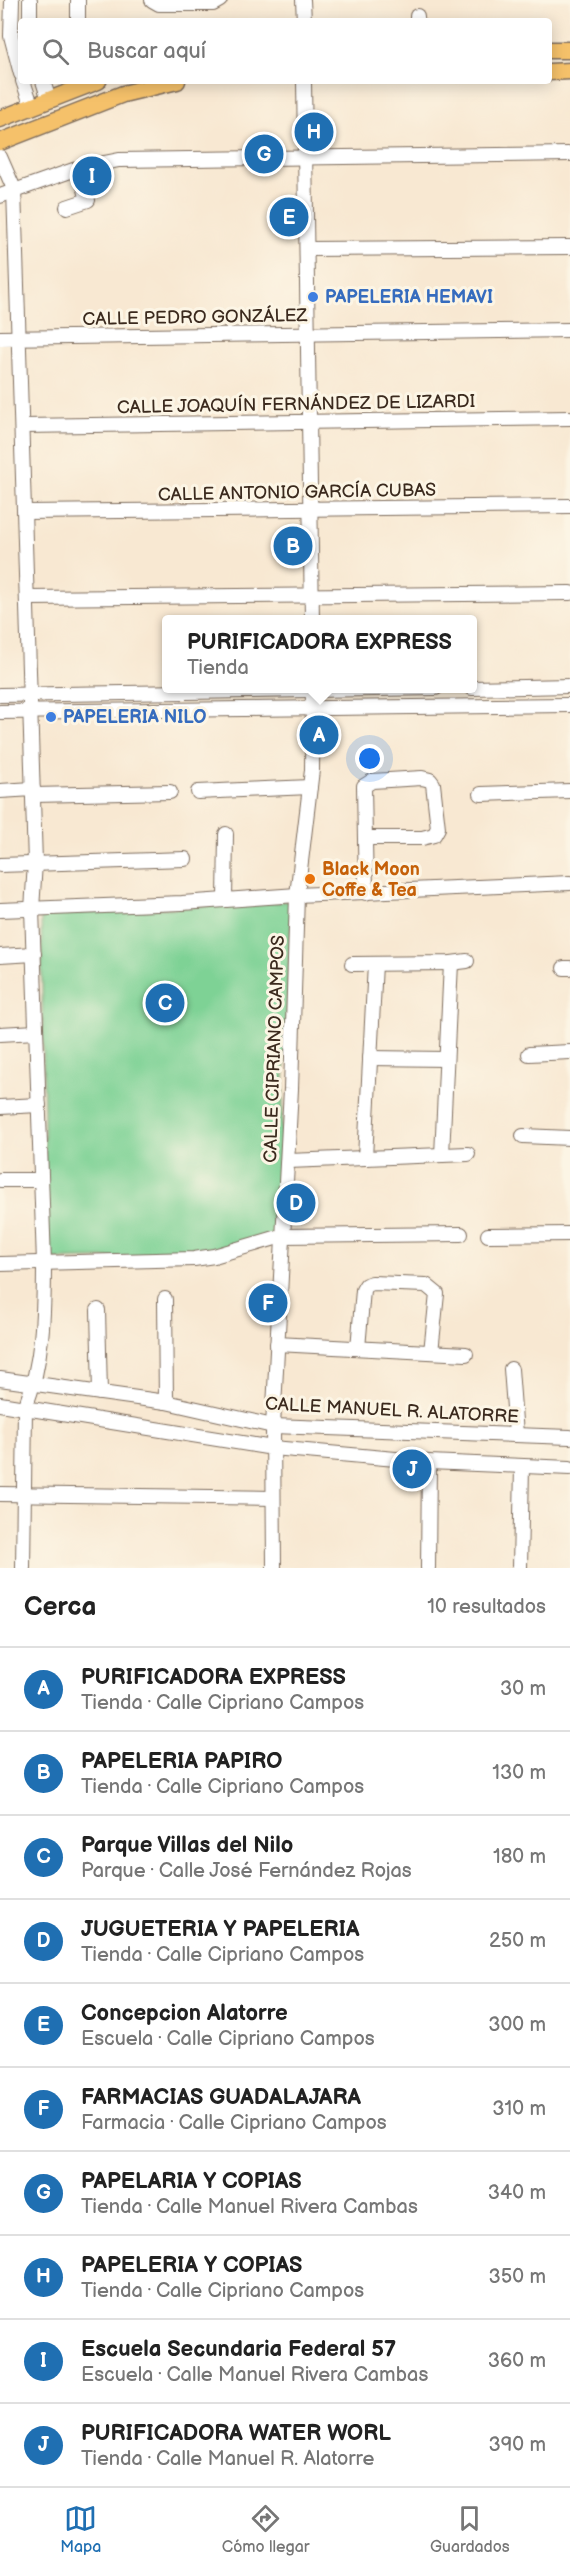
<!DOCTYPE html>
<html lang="es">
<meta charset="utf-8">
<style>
:root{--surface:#fff;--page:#f2f2f2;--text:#222;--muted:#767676;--line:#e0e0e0;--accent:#1f6fb2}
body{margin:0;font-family:"Balsamiq Sans",sans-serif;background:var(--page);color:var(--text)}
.you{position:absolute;left:370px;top:759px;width:21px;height:21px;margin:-15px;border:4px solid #fff;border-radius:50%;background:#1a73e8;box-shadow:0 0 0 9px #1a73e833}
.badge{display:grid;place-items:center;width:39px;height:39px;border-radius:50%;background:var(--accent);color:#fff;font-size:20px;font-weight:700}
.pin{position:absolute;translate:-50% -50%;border:3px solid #fff;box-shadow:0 2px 6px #0006}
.popup{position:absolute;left:162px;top:615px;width:315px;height:78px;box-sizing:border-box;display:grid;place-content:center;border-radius:6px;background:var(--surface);filter:drop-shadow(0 2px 4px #0005);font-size:20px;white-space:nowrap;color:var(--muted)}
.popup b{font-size:22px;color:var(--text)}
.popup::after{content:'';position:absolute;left:50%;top:100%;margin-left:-12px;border:12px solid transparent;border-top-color:var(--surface)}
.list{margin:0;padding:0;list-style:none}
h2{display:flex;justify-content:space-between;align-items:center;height:78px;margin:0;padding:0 24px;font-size:26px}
h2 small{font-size:20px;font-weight:400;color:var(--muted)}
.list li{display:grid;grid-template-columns:39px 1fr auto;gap:18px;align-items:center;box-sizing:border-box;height:84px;padding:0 24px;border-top:2px solid var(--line)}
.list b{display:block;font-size:22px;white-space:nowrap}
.list p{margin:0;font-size:20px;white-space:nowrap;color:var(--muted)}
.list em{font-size:20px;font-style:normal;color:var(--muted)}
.icon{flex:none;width:33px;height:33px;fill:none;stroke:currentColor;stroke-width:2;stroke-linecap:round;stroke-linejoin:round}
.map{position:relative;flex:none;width:570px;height:1568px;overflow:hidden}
.search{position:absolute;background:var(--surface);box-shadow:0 3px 15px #0003;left:18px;right:18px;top:18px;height:66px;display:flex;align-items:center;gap:15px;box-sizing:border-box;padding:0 21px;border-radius:6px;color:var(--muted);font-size:22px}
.sheet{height:918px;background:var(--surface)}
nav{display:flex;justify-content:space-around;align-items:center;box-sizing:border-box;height:84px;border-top:2px solid var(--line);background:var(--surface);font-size:16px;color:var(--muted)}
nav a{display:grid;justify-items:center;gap:3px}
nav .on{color:var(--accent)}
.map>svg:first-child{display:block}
.green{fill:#7ed295;stroke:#5c7e5a;stroke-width:1.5}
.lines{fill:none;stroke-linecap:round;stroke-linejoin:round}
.minor-casing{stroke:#7d6c5d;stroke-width:16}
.major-casing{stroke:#7d6c5d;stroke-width:19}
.minor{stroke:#fff;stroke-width:14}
.major{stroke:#f5c16b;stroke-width:16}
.shop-dot{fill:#3f7fe0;stroke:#fcf5e5;stroke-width:2}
.food-dot{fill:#e8710a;stroke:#fcf5e5;stroke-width:2}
.labels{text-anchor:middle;stroke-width:6;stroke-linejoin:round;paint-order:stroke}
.shop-label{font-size:18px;font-weight:bold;fill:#366cbe;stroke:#fcf5e5;text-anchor:start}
.street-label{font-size:18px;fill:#3b2a1e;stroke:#fcf5e5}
.food-label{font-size:18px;font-weight:bold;fill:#c56008;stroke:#fcf5e5;text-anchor:start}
</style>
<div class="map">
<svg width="570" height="1568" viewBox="0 0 570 1568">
<rect width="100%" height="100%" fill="#fcf5e5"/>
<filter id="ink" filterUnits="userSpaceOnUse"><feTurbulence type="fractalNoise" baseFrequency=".0167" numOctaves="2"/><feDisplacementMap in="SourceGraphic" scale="12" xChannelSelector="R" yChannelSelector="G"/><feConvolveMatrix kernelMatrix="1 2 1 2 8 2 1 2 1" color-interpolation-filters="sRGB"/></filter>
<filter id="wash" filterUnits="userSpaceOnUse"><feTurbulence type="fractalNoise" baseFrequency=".008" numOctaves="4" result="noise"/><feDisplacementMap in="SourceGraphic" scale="24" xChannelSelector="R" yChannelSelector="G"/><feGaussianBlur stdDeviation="1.35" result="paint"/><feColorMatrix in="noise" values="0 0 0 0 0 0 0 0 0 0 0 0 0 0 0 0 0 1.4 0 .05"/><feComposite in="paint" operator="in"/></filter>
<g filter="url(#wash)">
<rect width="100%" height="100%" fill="#f8e8d2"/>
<polygon class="green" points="292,901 277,1233 206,1256 46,1260 41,915"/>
</g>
<g filter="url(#ink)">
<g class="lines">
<defs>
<g id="minor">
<polyline points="12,0 11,36 21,74"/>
<polyline points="30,0 30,21"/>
<polyline points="152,0 159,4 213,4 220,0"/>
<polyline points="303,0 304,21"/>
<polyline points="417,16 417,21"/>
<polyline points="78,21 78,0"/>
<polyline points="23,81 32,107"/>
<polyline points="43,81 49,100"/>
<polyline points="304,81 312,620"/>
<path d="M 0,157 L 14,189 L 35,863 L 32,909 L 44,1263 C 44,1312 43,1362 25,1408 L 23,1568"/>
<polyline points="0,196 79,168 119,160 570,154"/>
<polyline points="67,207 88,200 79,168"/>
<polyline points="307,249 570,247"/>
<polyline points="0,338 570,330"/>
<polyline points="23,426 570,418"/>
<polyline points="25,512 570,506"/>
<polyline points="28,598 570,593"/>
<polyline points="472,688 570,686"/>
<polyline points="0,695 436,688"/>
<polyline points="0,712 570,705"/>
<polyline points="0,791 33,789"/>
<polyline points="198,792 310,787"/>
<polyline points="481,794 570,791"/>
<polyline points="34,795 170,792"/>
<polyline points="0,865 185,859"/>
<polyline points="366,893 364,786 372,781 422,778 430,780 433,784 438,828 434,835 422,838 367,838"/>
<polyline points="225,900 226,834"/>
<polyline points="0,910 182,903 297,895 570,883"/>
<polyline points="0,956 34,954"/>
<polyline points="352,964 451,963 467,961"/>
<polyline points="564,968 570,968"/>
<polyline points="0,1034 36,1032"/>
<polyline points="529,1054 570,1052"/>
<polyline points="370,1058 446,1059"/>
<polyline points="0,1107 39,1105"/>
<polyline points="523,1136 570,1138"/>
<polyline points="442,1155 451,963"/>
<polyline points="365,1158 375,964"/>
<polyline points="288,1161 468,1154"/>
<polyline points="0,1180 41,1180"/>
<polyline points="488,1235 570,1234"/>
<polyline points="0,1264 194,1259 214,1256 282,1236 461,1234"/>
<polyline points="165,1299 166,1402"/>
<polyline points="98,1310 100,1393"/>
<polyline points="277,1344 466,1354"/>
<polyline points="358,1348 363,1290 366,1285 372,1283 426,1285 437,1294 431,1352"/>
<polyline points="511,1369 516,1434"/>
<polyline points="0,1379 166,1402 273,1426 570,1437"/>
<polyline points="0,1404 273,1448 429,1462 570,1468"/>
<polyline points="0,1494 273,1498"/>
<polyline points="274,1568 273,1426 291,1089 297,895 312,770 313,688"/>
<polyline points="428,1568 429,1462"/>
<polyline points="520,1568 522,1466"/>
</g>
<g id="major">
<polyline points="549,50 570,50"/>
<polyline points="549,72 570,71"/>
<polyline points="0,119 98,81"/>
<polyline points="0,142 123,94 177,81"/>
</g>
</defs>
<use href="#minor" class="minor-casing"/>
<use href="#major" class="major-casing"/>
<use href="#minor" class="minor"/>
<use href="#major" class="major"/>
</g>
</g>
<g class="shop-dot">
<circle cx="313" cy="297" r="6"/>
<circle cx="51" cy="717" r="6"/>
</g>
<circle class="food-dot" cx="310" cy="879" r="6"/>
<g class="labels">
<g class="shop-label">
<text x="325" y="303">PAPELERIA HEMAVI</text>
<text x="63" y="723">PAPELERIA NILO</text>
</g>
<g class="street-label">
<text transform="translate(195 317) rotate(-1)" y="6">CALLE PEDRO GONZÁLEZ</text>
<text transform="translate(296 404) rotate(-1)" y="6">CALLE JOAQUÍN FERNÁNDEZ DE LIZARDI</text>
<text transform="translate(297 492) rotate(-1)" y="6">CALLE ANTONIO GARCÍA CUBAS</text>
<text transform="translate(274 1049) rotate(-88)" y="6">CALLE CIPRIANO CAMPOS</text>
<text transform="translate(392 1410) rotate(3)" y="6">CALLE MANUEL R. ALATORRE</text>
</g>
<g class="food-label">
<text x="322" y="875">Black Moon<tspan x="322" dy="21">Coffe &amp; Tea</tspan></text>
</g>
</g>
</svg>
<div class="you"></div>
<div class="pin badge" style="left:319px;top:735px">A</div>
<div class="popup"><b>PURIFICADORA EXPRESS</b>Tienda</div>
<div class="pin badge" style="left:293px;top:546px">B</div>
<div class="pin badge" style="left:165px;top:1003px">C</div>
<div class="pin badge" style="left:296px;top:1203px">D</div>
<div class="pin badge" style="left:289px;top:217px">E</div>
<div class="pin badge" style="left:268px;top:1303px">F</div>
<div class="pin badge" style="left:264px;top:154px">G</div>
<div class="pin badge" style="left:314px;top:132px">H</div>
<div class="pin badge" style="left:92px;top:176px">I</div>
<div class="pin badge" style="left:412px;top:1469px">J</div>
<div class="search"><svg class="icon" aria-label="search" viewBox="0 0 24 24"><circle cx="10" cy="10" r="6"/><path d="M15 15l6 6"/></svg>Buscar aquí</div>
</div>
<section class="sheet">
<h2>Cerca<small>10 resultados</small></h2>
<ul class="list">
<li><span class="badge">A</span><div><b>PURIFICADORA EXPRESS</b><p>Tienda · Calle Cipriano Campos</p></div><em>30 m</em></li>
<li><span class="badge">B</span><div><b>PAPELERIA PAPIRO</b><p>Tienda · Calle Cipriano Campos</p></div><em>130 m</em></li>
<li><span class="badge">C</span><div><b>Parque Villas del Nilo</b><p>Parque · Calle José Fernández Rojas</p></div><em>180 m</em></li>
<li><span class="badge">D</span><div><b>JUGUETERIA Y PAPELERIA</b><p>Tienda · Calle Cipriano Campos</p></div><em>250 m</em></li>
<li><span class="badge">E</span><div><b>Concepcion Alatorre</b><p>Escuela · Calle Cipriano Campos</p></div><em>300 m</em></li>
<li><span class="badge">F</span><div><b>FARMACIAS GUADALAJARA</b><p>Farmacia · Calle Cipriano Campos</p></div><em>310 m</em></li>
<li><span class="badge">G</span><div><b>PAPELARIA Y COPIAS</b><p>Tienda · Calle Manuel Rivera Cambas</p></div><em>340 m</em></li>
<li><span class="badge">H</span><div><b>PAPELERIA Y COPIAS</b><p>Tienda · Calle Cipriano Campos</p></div><em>350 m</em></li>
<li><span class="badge">I</span><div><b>Escuela Secundaria Federal 57</b><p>Escuela · Calle Manuel Rivera Cambas</p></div><em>360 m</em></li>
<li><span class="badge">J</span><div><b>PURIFICADORA WATER WORL</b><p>Tienda · Calle Manuel R. Alatorre</p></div><em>390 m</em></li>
</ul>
</section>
<nav>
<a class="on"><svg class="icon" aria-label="map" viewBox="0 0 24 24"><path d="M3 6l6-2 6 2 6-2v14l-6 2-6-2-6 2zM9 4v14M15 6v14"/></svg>Mapa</a>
<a><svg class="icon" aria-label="directions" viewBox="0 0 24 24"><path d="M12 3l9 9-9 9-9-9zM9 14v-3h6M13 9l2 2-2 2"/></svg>Cómo llegar</a>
<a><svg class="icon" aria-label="saved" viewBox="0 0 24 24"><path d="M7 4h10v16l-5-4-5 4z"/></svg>Guardados</a>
</nav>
